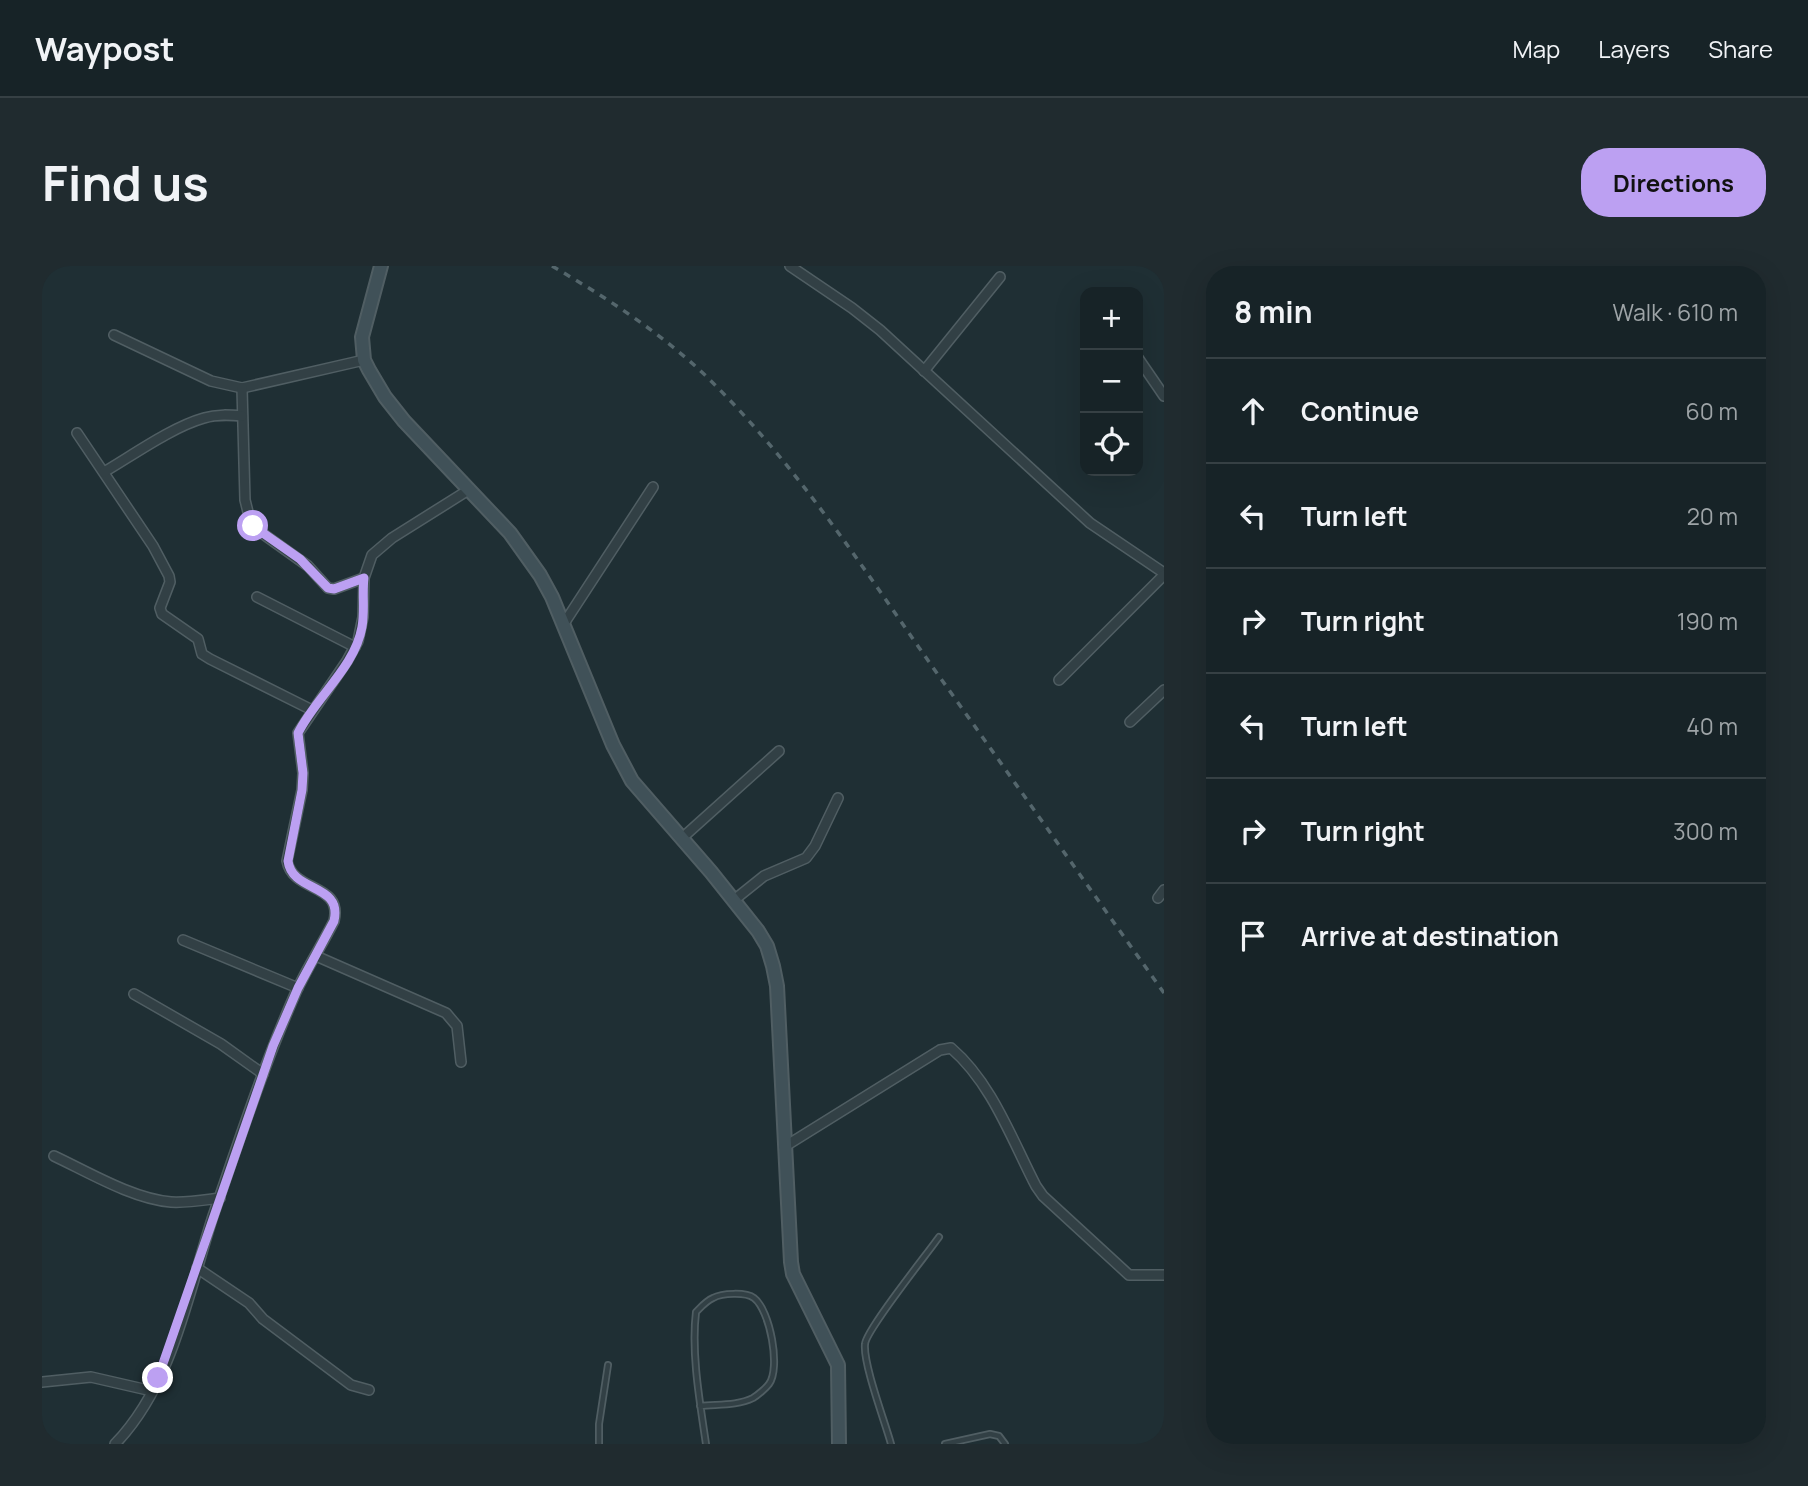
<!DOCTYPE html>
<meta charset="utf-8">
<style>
:root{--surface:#172327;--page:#202b2f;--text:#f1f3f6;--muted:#9ea4a7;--line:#364044;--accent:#bca0f2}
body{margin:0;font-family:Manrope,sans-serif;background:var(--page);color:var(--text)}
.controls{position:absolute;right:21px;top:21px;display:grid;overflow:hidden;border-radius:14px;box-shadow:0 7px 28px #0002}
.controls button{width:63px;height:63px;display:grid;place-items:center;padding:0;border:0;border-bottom:2px solid var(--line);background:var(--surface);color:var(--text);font:35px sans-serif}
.stop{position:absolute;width:21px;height:21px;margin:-16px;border:5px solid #bca0f2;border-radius:50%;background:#fff}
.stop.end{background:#bca0f2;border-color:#fff;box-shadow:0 2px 7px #0008}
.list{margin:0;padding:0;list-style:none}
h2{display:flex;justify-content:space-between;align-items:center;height:91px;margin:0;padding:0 28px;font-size:30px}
h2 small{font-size:23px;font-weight:400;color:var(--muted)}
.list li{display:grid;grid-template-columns:46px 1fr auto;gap:21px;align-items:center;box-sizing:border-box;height:105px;padding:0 28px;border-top:2px solid var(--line)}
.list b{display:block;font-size:26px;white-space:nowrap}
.list em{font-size:23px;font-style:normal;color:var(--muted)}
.icon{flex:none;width:38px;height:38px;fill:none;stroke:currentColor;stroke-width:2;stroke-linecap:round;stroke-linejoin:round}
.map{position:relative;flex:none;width:1122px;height:1178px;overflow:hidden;border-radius:28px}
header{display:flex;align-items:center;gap:42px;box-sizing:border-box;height:98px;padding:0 35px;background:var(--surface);border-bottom:2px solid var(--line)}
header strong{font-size:33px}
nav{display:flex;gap:38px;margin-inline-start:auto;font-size:24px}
.intro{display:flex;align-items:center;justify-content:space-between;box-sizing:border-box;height:168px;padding:0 42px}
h1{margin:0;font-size:49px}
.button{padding:18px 32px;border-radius:28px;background:var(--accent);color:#111;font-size:24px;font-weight:700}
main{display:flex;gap:42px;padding:0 42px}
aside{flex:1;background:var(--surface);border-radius:28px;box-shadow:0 7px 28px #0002}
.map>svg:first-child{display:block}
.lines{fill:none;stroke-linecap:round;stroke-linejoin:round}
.lane-casing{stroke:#505e63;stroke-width:8}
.street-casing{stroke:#505e63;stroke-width:12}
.secondary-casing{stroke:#505e63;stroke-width:16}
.lane{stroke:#324045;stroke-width:4.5}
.street{stroke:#324045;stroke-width:9}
.secondary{stroke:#405158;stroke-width:12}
.rail{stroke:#54666c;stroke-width:3.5;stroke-dasharray:7 7;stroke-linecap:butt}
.route{stroke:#bca0f2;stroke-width:9}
</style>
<header>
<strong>Waypost</strong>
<nav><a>Map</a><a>Layers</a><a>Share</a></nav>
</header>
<div class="intro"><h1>Find us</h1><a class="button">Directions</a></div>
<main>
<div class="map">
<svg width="1122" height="1178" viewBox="0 0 1122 1178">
<rect width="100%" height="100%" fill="#1f2f34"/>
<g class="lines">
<defs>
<g id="lane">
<path d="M 658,1140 C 675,1138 695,1140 711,1132 C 716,1129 724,1122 727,1118 C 739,1102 728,1044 712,1032 C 704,1026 680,1027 671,1032 C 664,1035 659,1041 654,1046 C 649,1087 658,1137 664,1178"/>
<polyline points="557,1178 557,1158 566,1099"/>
<path d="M 849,1178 C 843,1156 821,1098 823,1078 C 824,1064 885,988 897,971"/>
<polyline points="903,1178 948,1168 957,1170 963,1178"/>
</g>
<g id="street">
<polyline points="748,0 810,42 838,64 1048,257 1122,307"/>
<polyline points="72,69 169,115 200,122 322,94"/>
<polyline points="1096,92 1122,130"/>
<polyline points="882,105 958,11"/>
<polyline points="200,122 203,234 208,254 217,265 266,300 286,322 292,323 322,312"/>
<polyline points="35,167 111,280 127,310 128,316 118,342 120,348 156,373 160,388 168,393 270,444"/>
<path d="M 62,206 C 91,189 130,161 162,152 C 175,148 188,149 200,150"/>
<polyline points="215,331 313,381"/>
<polyline points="521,359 611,221"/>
<polyline points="1017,414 1122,309"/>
<polyline points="1088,456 1122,424"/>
<polyline points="639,573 737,485"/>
<polyline points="1116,632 1122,624"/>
<polyline points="692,634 722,610 764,592 773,580 796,532"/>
<polyline points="141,674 256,722"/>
<polyline points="274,690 404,747 415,760 419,796"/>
<polyline points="92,728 179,778 221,808"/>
<path d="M 742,881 L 898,784 L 909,782 C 950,817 970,874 994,920 L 1001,930 L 1087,1009 L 1122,1009"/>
<path d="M 12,890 C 46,906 91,933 129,936 C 145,937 162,934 178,932"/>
<polyline points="155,1002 207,1037 221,1053 309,1119 327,1124"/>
<polyline points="0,1116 49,1111 110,1125"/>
<path d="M 73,1178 C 131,1118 146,1027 171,950 C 197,875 222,798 254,726 C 265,702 280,679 292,655 C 301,617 251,627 245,595 L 260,524 L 261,507 L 256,467 L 305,395 L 316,375 L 321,351 L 322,312 L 330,289 L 350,272 L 428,223"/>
</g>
<polyline id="secondary" points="339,0 320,71 322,94 327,104 343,131 362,155 468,267 498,309 510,331 571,479 590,515 669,606 716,665 725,680 731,700 735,720 749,996 751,1008 796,1099 797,1178"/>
</defs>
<use href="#lane" class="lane-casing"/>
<use href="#street" class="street-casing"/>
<use href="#secondary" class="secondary-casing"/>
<use href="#lane" class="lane"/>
<use href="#street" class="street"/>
<use href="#secondary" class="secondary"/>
<path class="rail" d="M 510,0 C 565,32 619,67 665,111 C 754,198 821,302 892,403 C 969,511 1045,619 1122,727"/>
</g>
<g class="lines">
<path class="route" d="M 116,1112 L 231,780 L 256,722 L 292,655 C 301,617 250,627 246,595 L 260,524 L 261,507 L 256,467 C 274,431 313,401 320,361 C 323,344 320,328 322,312 L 292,323 L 286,322 L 258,293 L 211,260"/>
</g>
</svg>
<div class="controls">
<button>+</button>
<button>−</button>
<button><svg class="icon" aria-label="locate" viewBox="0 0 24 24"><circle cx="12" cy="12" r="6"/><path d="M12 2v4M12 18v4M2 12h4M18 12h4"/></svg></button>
</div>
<div class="stop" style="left:211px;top:260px"></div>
<div class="stop end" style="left:116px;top:1112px"></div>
</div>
<aside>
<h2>8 min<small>Walk · 610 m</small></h2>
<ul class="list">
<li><svg class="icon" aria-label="ahead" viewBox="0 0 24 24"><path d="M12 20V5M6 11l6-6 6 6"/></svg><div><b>Continue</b></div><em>60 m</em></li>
<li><svg class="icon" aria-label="left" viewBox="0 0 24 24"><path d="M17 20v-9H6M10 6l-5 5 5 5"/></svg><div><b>Turn left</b></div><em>20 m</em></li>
<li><svg class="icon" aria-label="right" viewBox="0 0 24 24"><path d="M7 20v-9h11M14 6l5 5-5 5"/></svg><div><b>Turn right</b></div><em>190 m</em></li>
<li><svg class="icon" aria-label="left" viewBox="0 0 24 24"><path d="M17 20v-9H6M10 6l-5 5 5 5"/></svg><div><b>Turn left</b></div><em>40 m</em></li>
<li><svg class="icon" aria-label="right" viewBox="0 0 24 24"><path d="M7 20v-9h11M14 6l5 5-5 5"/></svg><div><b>Turn right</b></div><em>300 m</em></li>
<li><svg class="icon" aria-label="arrive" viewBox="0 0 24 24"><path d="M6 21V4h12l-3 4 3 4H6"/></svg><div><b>Arrive at destination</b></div></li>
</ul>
</aside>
</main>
